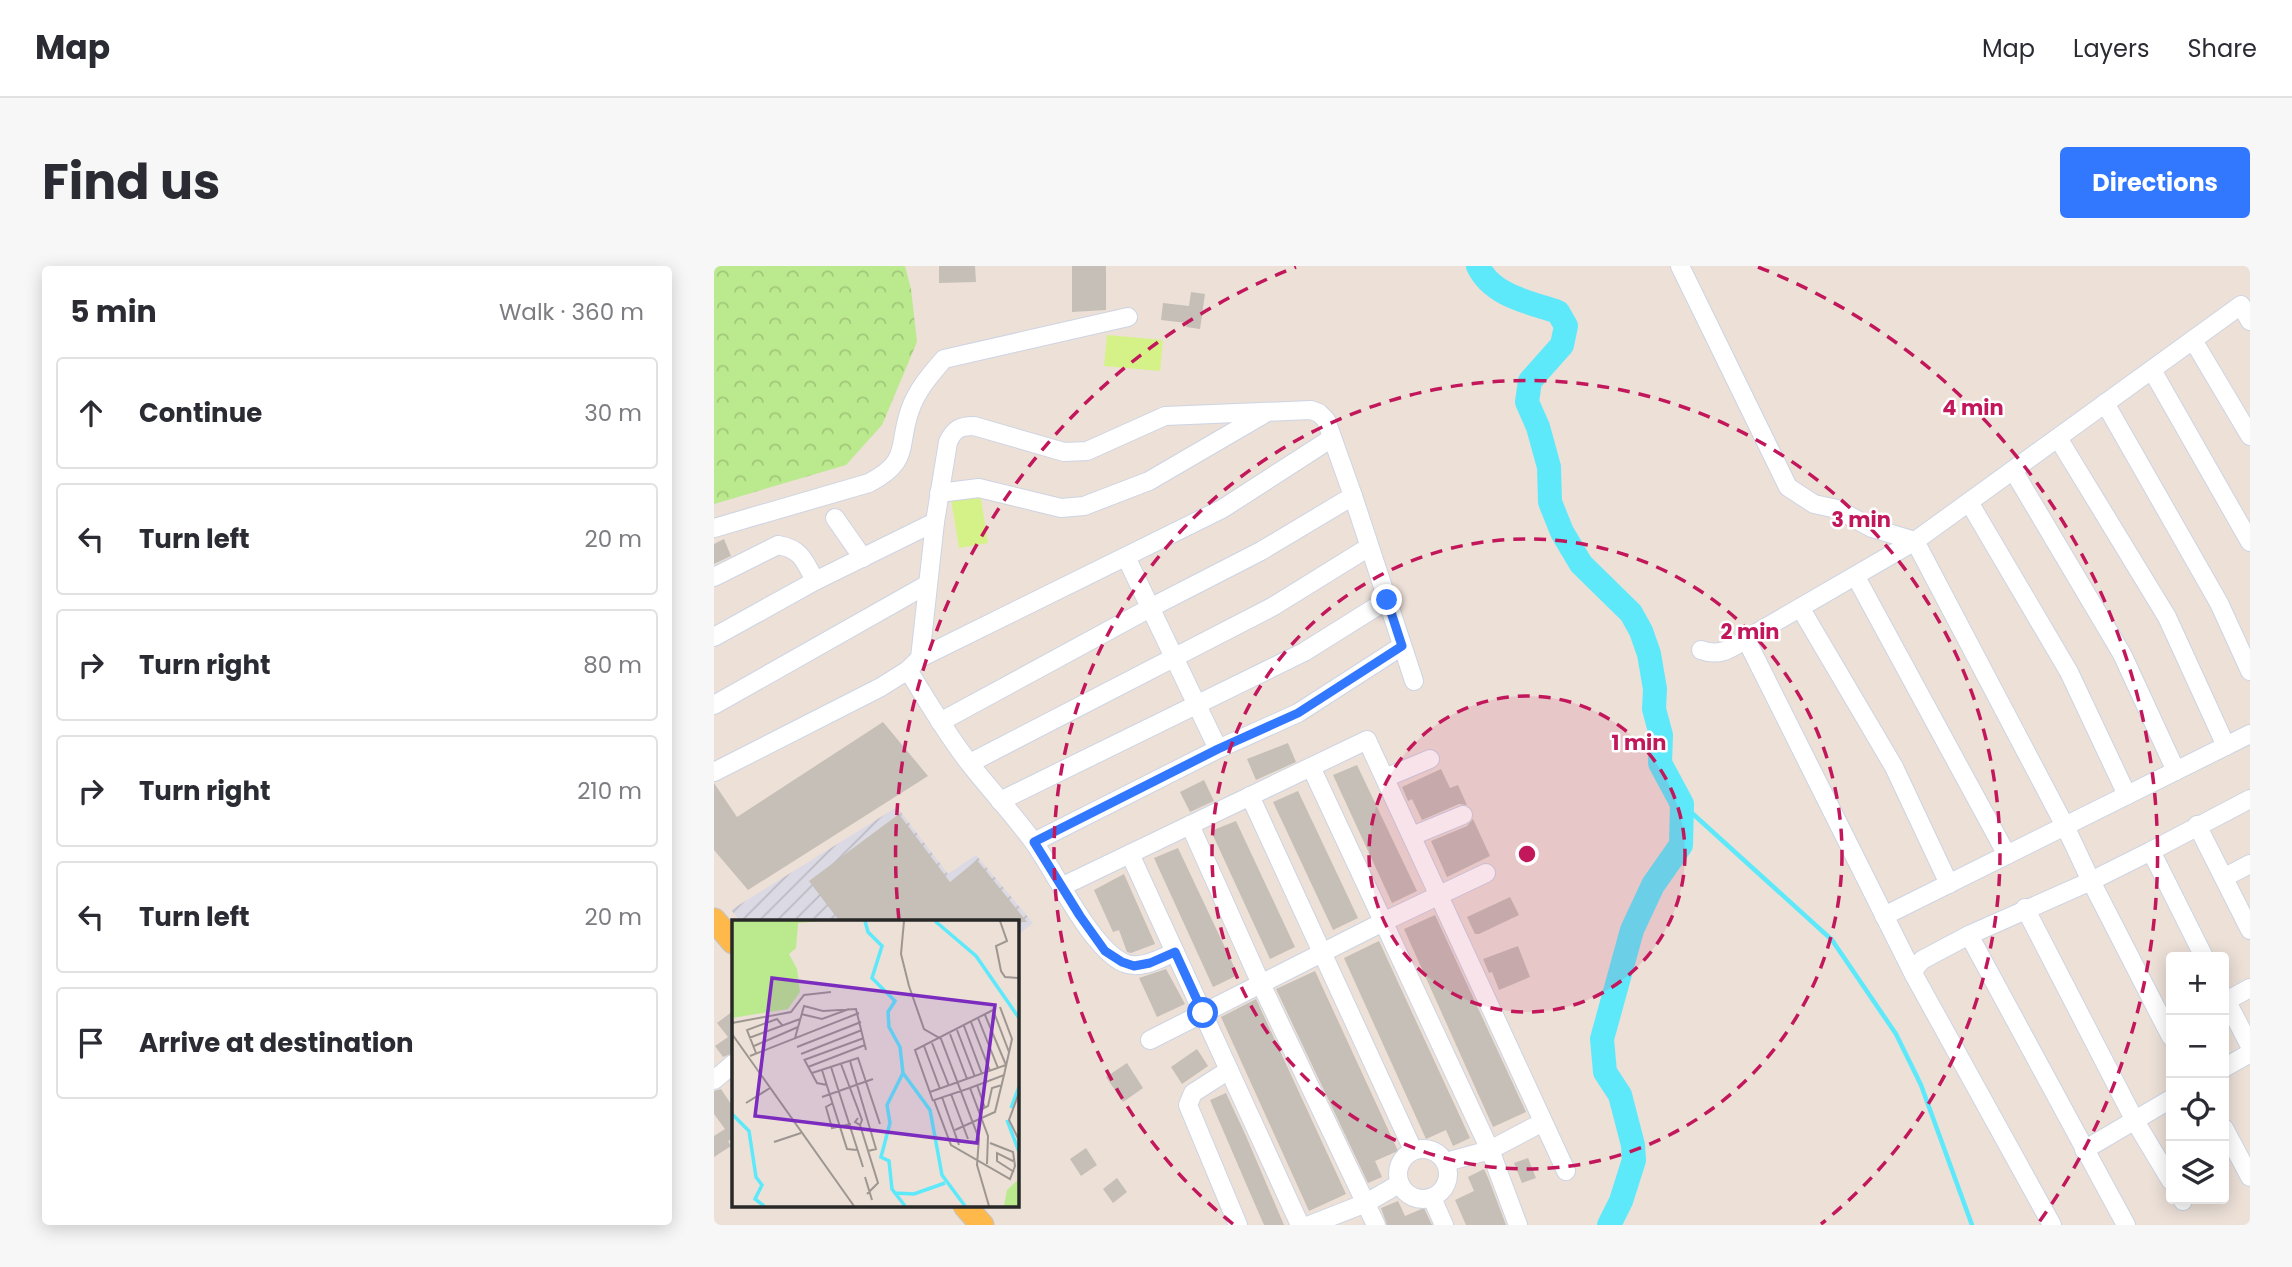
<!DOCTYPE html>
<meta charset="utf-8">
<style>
:root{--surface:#fff;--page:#f7f7f7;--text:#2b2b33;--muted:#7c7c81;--line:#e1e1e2;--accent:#3278ff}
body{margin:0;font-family:Poppins,sans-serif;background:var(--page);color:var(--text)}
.controls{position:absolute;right:21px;bottom:21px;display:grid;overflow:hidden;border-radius:7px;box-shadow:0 4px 18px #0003}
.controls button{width:63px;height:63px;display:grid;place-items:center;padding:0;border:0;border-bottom:2px solid var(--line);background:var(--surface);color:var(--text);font:35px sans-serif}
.stop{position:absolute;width:21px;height:21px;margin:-16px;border:5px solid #3278ff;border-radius:50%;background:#fff}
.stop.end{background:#3278ff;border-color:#fff;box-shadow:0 2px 7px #0008}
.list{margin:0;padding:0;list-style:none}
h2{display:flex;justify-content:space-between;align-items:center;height:91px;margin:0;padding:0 28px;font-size:30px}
h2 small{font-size:23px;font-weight:400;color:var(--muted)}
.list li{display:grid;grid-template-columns:46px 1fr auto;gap:21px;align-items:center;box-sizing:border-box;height:112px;margin:0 14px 14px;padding:0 14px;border:2px solid var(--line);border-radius:7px}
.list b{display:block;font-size:26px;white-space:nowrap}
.list em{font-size:23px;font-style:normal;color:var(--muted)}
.icon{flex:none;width:38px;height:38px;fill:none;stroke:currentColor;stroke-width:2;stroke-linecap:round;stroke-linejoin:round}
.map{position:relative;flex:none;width:1536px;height:959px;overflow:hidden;border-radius:7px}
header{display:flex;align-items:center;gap:42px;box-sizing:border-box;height:98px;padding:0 35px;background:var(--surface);border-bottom:2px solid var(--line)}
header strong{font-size:33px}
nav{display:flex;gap:38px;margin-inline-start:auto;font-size:24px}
.intro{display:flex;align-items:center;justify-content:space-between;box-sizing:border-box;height:168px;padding:0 42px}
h1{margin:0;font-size:49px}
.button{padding:18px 32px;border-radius:7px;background:var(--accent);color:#fff;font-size:24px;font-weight:700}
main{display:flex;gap:42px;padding:0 42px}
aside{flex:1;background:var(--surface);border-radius:7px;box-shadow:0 4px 18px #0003}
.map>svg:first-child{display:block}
.industrial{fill:url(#industrial-furrows)}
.forest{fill:url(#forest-crowns)}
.pitch{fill:#d5f288}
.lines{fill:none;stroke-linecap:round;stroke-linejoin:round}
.stream{stroke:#5ee9fb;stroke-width:4.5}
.river{stroke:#5ee9fb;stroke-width:24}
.building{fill:#c6bfb7}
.minor-casing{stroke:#cdd4e3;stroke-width:20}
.major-casing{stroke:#c3c3c3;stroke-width:25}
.minor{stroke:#fff;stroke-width:18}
.major{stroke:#ffb94a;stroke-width:23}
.route{stroke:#3278ff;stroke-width:9}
.ring{fill:none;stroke:#c2185b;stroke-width:3.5;stroke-dasharray:12 9}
.inset-river{fill:none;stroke:#5ee9fb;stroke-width:3.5}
.inset-road{fill:none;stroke:#9e9691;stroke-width:2}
.view{fill:#7b2cbf;fill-opacity:0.15;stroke:#7b2cbf;stroke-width:3.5}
.inset-edge{fill:none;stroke:#282828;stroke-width:3.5}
.centre{fill:#c2185b;stroke:#fff;stroke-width:3.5}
.ring-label{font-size:21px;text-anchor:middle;font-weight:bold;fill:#c2185b;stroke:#fff;stroke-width:5;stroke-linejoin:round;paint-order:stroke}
</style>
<header>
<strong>Map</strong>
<nav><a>Map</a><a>Layers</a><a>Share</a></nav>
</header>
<div class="intro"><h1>Find us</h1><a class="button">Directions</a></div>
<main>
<aside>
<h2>5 min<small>Walk · 360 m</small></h2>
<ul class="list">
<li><svg class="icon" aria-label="ahead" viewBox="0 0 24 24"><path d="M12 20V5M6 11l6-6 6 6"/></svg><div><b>Continue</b></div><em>30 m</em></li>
<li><svg class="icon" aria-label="left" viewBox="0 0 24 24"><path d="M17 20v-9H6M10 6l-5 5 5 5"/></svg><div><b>Turn left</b></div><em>20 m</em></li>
<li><svg class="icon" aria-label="right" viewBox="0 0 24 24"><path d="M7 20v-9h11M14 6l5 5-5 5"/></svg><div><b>Turn right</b></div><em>80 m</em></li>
<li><svg class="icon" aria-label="right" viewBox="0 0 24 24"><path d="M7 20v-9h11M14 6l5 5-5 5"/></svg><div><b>Turn right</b></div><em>210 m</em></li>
<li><svg class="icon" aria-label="left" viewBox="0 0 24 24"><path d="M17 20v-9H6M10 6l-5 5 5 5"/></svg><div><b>Turn left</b></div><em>20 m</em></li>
<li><svg class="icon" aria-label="arrive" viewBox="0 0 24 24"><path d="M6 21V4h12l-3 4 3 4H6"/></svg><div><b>Arrive at destination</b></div></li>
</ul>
</aside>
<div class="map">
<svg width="1536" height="959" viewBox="0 0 1536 959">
<defs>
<pattern id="industrial-furrows" width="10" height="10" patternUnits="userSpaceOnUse" patternTransform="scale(1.75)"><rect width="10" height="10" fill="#dbd9e3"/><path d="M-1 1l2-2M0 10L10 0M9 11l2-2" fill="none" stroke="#bcbac3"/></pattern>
<pattern id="forest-crowns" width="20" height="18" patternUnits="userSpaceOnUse" patternTransform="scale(1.75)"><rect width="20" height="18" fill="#bbe98d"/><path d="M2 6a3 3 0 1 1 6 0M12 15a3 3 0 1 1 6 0" fill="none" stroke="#a1c87a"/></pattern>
</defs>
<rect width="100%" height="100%" fill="#ece0d7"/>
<polygon class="industrial" points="183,541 234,608 262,589 319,657 303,670 303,656 27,656 17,644"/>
<polygon class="forest" points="0,0 191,0 197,23 203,76 168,159 132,199 0,238"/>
<g class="pitch">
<polygon points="393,69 449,74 446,105 390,100"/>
<polygon points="266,228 274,277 245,282 237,233"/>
</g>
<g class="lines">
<polyline class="stream" points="968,538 1118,674 1182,768 1207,819 1258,959"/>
<path class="river" d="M 764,0 C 778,30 815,36 844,46 L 852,60 L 848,79 L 816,115 L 813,136 L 824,161 L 835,201 L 836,236 L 848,266 L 867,298 L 917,347 L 927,365 L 935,388 L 941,423 L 940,443 L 947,469 L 946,497 L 968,538 L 967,579 L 939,619 L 918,664 L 888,773 L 891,806 L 906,829 L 919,879 L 920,894 L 907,935 L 895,959"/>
</g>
<g class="building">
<polygon points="225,0 261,0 262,16 225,17"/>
<polygon points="358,0 392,0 392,44 358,46"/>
<polygon points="477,26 491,28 486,63 472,61 473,57 447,54 449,37 475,40"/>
<polygon points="10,273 17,290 0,298 0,278"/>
<polygon points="169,456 214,510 34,624 0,584 0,517 23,551"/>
<polygon points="574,477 582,496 542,514 533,493"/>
<polygon points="643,499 703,625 678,637 619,509"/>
<polygon points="727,503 736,522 744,519 753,539 745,538 708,554 698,533 694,535 688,521"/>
<polygon points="490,514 500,535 476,546 466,526"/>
<polygon points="584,525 644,652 619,664 559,536"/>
<polygon points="185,548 236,616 263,594 313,656 126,656 95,615"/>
<polygon points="759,553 776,590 733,611 717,575 753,560"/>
<polygon points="522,555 581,681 556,693 497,565"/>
<polygon points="464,582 524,709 499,721 440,592"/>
<polygon points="410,608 441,678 417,687 413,686 405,664 399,666 380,624"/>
<polygon points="796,631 805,649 765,668 761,668 753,651"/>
<polygon points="721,649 812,846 779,861 690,663"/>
<polygon points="665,675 756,872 739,880 732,864 712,873 630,692"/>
<polygon points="804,680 816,711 785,724 778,706 775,707 769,693"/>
<polygon points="452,703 471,738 443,751 425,712"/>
<polygon points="601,705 684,885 661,895 668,911 654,917 562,723"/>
<polygon points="542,733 632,928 595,945 507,751"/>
<polygon points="19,745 19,787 9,791 1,780 14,771 3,757"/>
<polygon points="483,783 494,800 468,818 457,801"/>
<polygon points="413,797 429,822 409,836 392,811"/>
<polygon points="7,823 19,841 19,875 18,873 14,875 17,880 0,891 0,870 11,863 0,848 0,825"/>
<polygon points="512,827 532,870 570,959 550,959 533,920 496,834"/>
<polygon points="372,882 383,899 367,910 356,893"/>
<polygon points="814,892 822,912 808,917 800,897"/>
<polygon points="770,903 775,914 792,959 752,959 741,934 760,925 754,911"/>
<polygon points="403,912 413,926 399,937 389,923"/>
<polygon points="684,935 691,950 710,942 718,959 673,959 667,942"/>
</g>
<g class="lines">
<defs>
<g id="minor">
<polyline points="966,0 1074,221 1100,238 1123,243 1158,262 1201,275 1351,560 1377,615 1457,771"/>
<polyline points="1479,74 1536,170"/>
<polyline points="1438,104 1536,276"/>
<polyline points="1391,137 1505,337 1536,405"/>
<polyline points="1344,172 1453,351 1512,480"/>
<polyline points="1299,204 1408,388 1462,505"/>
<polyline points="225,227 265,222 347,242 370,240 435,215 550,148"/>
<polyline points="1255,236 1355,406 1413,529"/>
<polyline points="121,252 149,292"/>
<path d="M 0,262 L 155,217 C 197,195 183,181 196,144 C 203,124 216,109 230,93 L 414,51"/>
<polyline points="412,291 504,483"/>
<path d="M 0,311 L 64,279 C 88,283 91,296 101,315"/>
<polyline points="1142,311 1293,589"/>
<polyline points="1087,343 1180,501 1235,618"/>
<polyline points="0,371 101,315 221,256"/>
<path d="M 987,384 C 1006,391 1016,383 1032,373"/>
<path d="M 206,392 L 221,256 L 234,176 C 240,163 246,160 260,160 L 350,186 L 373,185 L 451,150 L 597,144 L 605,147 L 612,154 L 639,230 L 700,415"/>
<path d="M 194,404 C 214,436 233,469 256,498 C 277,525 301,550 321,578 C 343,609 377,682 410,697 C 427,704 445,693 461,686"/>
<polyline points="0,439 214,318"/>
<polyline points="226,456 436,342 547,285 639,230"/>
<polyline points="256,497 558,341 655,281"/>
<polyline points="597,501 776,884 804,959"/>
<polyline points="0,506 167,421 194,404 206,392 508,243 618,172"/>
<polyline points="671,512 716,493"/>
<polyline points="536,530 699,884"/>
<polyline points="286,535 590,386 673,334"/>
<polyline points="476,559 547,718 662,959"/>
<polyline points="1483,559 1536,664"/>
<polyline points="698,570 749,549"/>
<polyline points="320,576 504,483 584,447 688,380"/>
<polyline points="1437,585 1536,533"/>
<polyline points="416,588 586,959"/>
<polyline points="1511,611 1536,598"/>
<polyline points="349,620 653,474 852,905"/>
<polyline points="1311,642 1421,855 1457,915"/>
<polyline points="1170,650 1536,468"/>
<polyline points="1255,669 1412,959"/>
<polyline points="1200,709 1032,373 1201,275 1527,39 1536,55"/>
<polyline points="1510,730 1536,780"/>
<polyline points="1512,735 1536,722"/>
<polyline points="436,774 669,656 772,607"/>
<polyline points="1510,802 1536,787"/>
<polyline points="515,804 479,827 474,839 524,959"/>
<polyline points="0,814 19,798"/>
<polyline points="1510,862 1536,911"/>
<circle cx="709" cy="908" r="25"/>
<polyline points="1370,884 1457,833"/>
<polyline points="732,896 776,884 829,856"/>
<polyline points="718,932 730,959"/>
<polyline points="1468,933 1469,935"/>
<polyline points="596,959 652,937 685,918"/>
<polyline points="1338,959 1200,709 1201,702 1208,694 1255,669 1377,615 1437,585 1490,691"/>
</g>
<g id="major">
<polyline points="0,654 19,676"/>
<polyline points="251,940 268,959"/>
</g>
</defs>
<use href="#minor" class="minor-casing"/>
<use href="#major" class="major-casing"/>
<use href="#minor" class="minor"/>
<use href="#major" class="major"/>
</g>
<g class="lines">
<polyline class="route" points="489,747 461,686 436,697 420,700 408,696 391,685 366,650 320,576 504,483 584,447 688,380 673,334"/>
</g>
<circle cx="813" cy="588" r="158" fill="#c2185b" fill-opacity=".12"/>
<g class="ring">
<circle cx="813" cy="588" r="158"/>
<circle cx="813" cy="588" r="315"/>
<path d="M519 958A473 473 0 1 1 1107 958"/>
<path d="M185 654A631 631 0 0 1 582 1M1044 1A631 631 0 0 1 1323 959"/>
</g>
<g transform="translate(18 654)">
<rect width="287" height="287" fill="#ece0d7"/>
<path d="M 287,259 L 287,286 L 272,286 L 275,270 Z" fill="#bbe98d"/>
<path d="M 0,1 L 91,1 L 66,3 L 64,28 L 57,34 L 65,49 L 68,72 L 56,89 L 0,98 Z" fill="#bbe98d"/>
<path class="inset-river" d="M 133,1 L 136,12 L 150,26 L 140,58 L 163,81 L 156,92 L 157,107 L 168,127 L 171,153 L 155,185 L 158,203 L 149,237 L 157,241 L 160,269 L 173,286M 203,1 L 244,36 L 287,98M 171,153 L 198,190 L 210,255 L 233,286M 279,188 L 287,167M 0,194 L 17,211 L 24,257 L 30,265 L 23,279 L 32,286M 275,200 L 287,232M 163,273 L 182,274 L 213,263"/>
<path class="inset-road" d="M 172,1 L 169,34 L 177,66 L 192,109 L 209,119 L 247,219 L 245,245 L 257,286M 268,1 L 275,21 L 264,26 L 269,51 L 273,57 L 287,58M 268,87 L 280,119 L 272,155M 69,94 L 90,99 L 117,89M 246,98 L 266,148M 239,102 L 258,151M 0,103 L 59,92 L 72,75 L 99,72M 232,106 L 250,154M 225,110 L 243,157M 0,114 L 122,286M 218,114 L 235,159M 17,118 L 68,99M 63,118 L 72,86 L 91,91 L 124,89 L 134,130M 200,123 L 217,166M 22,126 L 66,107M 192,126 L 208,169M 65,127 L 129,102M 24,133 L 15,110 L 45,99 L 50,105M 69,134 L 130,110M 18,136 L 127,93M 72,139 L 85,163 L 95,165M 72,140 L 132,118M 118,141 L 144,229 L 136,231M 109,144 L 130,200 L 128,205 L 123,202 L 126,198M 76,147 L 133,125M 99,147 L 131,247M 90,150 L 115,229 L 125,230M 80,153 L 126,138 L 148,204M 245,165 L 253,188M 198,172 L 274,145 L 253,95M 287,173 L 277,200 L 287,220M 219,174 L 236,219M 90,177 L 141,159M 210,177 L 227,225M 201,181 L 183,130 L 261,90 L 277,132M 14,183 L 38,168M 101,183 L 94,187 L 100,208 L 119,204M 246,191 L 256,186 L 260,168 L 270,165M 128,205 L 146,263 L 135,274M 223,210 L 263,192 L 272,155 L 238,168M 42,222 L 69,213M 255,244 L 256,216 L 238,168 L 202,180 L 219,225 L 278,259 L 283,246 L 281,232 L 258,223M 282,252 L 265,241 L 265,233 L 283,242M 133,257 L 140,280"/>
<path class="view" d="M 40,58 L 263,85 L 245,223 L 23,196 Z"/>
<rect width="287" height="287" class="inset-edge"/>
</g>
<circle cx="813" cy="588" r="10" class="centre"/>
<g class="ring-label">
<text x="1259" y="149">4 min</text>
<text x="1147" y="261">3 min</text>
<text x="1036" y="373">2 min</text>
<text x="925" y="484">1 min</text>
</g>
</svg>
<div class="controls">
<button>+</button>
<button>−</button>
<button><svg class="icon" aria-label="locate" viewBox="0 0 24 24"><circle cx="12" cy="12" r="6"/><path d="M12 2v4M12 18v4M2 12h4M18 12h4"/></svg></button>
<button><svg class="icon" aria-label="layers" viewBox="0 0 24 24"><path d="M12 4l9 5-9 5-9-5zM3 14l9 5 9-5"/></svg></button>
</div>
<div class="stop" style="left:489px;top:747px"></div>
<div class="stop end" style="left:673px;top:334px"></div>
</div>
</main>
